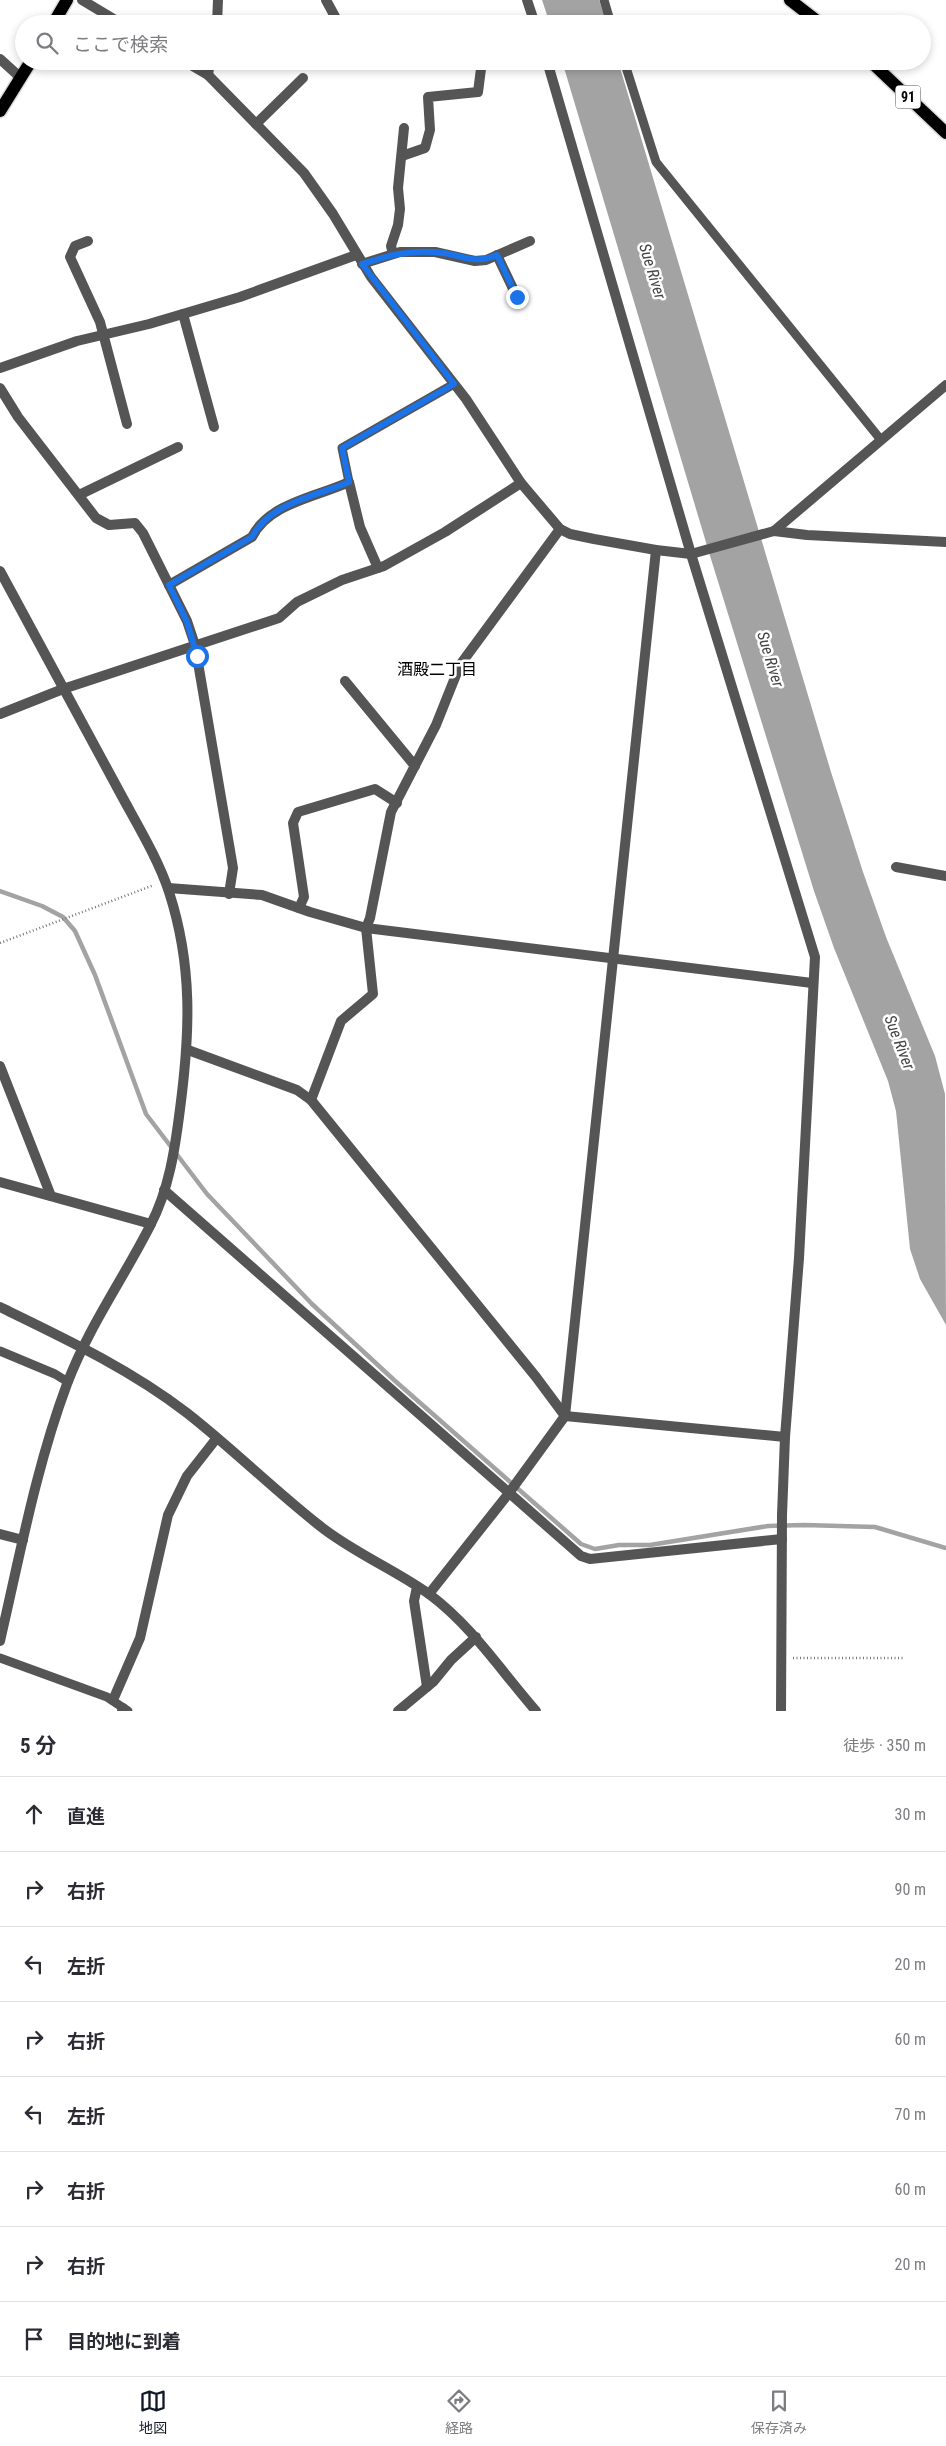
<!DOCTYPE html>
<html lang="ja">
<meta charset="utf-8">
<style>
:root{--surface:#fff;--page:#f7f7f7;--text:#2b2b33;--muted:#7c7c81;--line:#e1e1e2;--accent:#111827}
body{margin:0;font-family:"Roboto Condensed","Noto Sans JP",sans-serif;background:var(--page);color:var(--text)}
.stop{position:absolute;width:15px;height:15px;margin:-11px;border:4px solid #1a73e8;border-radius:50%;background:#fff}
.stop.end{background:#1a73e8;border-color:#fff;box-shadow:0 1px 5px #0008}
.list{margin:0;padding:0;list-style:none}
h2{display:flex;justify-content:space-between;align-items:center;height:65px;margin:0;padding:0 20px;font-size:21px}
h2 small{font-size:16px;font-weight:400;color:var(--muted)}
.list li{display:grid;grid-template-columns:32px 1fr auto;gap:15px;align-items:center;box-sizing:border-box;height:75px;padding:0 20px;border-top:1px solid var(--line)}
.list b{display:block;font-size:19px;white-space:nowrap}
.list em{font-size:16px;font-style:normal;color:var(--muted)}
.icon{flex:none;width:28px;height:28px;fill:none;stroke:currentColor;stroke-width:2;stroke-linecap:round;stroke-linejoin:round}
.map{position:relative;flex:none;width:946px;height:1711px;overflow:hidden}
.search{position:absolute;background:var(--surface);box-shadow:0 2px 8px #0003;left:15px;right:15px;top:15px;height:55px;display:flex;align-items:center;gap:12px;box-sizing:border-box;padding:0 18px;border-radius:28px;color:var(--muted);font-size:19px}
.sheet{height:665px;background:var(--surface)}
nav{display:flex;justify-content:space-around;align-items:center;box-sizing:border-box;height:70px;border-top:1px solid var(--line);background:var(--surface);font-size:14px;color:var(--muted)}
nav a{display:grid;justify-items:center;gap:2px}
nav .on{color:var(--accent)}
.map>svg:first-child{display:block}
.water{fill:#a3a3a3}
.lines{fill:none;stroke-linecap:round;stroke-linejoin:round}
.stream{stroke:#a3a3a3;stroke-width:4.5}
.primary-casing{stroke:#dbdbdb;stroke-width:15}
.path{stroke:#777;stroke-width:2.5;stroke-dasharray:1 2.5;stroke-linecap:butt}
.service{stroke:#555;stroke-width:9}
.minor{stroke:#555;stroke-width:10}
.tertiary{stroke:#555;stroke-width:10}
.primary{stroke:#000;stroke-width:12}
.route{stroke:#1a73e8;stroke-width:6}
.labels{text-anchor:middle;stroke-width:5;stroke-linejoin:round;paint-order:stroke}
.shield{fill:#fff;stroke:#4c4c4c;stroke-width:1}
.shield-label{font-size:14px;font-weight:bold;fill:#000}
.water-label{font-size:16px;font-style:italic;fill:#444;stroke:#fff}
.neighbourhood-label{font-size:16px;fill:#000;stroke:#fff}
</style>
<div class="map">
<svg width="946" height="1711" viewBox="0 0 946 1711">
<rect width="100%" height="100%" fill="#fff"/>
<g class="water">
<polygon points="542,0 599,0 607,24 550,24"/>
<polygon points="562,61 618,61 831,772 863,872 886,937 935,1056 945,1094 946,1325 920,1279 910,1249 896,1111 888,1081 834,948 814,891 711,559"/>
</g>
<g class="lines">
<polyline class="stream" points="0,891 42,906 63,917 75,931 95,975 146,1114 207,1194 312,1304 394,1380 581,1544 595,1549 619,1545 650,1545 768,1526 804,1525 875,1527 946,1548"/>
<defs>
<g id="primary">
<polyline points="790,0 821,24"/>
<polyline points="53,24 67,0"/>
<polyline points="870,61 946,133"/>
<polyline points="0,111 31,61"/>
</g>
</defs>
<use href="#primary" class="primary-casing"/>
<g class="path">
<polyline points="0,943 154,885"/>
<polyline points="793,1658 905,1658"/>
</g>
<g class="service">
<polyline points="604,0 611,24"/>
<polyline points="624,61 656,162 881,440"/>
<polyline points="349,482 342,448 454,384"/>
<polyline points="0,1351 55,1374 68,1382"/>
<polyline points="0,1658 107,1697 128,1711"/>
</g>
<g class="minor">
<polyline points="82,0 122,24"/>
<polyline points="326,0 339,24"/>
<polyline points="217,24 218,0"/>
<polyline points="0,59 21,78"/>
<polyline points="184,61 208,75 304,173 333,214 371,277 466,399 521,483 560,529 570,534 594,539 656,550 691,554 774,531 807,535 946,542"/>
<polyline points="208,75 210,61"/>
<polyline points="256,124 303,78"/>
<polyline points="402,156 425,148 430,130 428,97 478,92 482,61"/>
<polyline points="88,241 75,246 70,257 100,322 127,424"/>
<polyline points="393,254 391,246 398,225 400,209 398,188 404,128"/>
<polyline points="497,255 517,297"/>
<polyline points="362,264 400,252 435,252 475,261 486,260 530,241"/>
<polyline points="183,314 214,427"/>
<polyline points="0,368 77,341 149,324 240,297 356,255"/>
<polyline points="0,388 18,417 96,518 109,525 135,523 143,533 187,621 195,645 231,856 233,868 229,894"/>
<polyline points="79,495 178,447"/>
<polyline points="774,531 946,385"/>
<path d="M 169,585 L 252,537 C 269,503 317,497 349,482 L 360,527 L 378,568"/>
<polyline points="345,681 415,766"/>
<polyline points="0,714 63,689 279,618 297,602 342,580 384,566 445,532 521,483"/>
<polyline points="896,867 946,876"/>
<polyline points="168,888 262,895 310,912 366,928 812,983"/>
<polyline points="299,908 304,897 293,823 298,812 375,789 397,803"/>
<polyline points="188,1050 297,1090 311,1100 536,1377 565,1416 785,1437"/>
<polyline points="0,1066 51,1196"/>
<polyline points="311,1100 341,1021 373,994 366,928 370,918 391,812 436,725 460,665 560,529"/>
<polyline points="0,1182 151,1224"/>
<polyline points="164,1190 581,1556 590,1559 782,1539"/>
<polyline points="0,1534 23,1540"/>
<polyline points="417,1587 414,1601 427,1687"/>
<polyline points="429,1594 509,1493 565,1416 656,550"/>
<polyline points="113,1700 140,1638 168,1515 187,1476 216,1439"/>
<polyline points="122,1711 123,1708"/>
<polyline points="398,1711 433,1682 451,1660 476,1637"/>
</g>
<g class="tertiary">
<polyline points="527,0 535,24"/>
<polyline points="547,61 691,554 815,957 799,1258 785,1437 782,1515 781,1711"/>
<path d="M 0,571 C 39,644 79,716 118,789 C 135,821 158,858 169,892 C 193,966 190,1033 180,1109 C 175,1149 169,1190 150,1226 C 123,1279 88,1328 67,1384 C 36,1467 20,1555 0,1641"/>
<path d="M 0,1307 C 64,1338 130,1369 187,1413 C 233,1449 274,1490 320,1526 C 354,1553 394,1569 429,1594 C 472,1626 501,1671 536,1711"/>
</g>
<use href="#primary" class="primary"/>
</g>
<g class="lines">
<path class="route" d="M 197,656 L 187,622 L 169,585 L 252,537 C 269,503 317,496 349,482 L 342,448 L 454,384 L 362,264 C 387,256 408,250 434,252 C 459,253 473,266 497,255 L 517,297"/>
</g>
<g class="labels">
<rect class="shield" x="895.5" y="85.5" width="25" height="23" rx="4"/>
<g class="shield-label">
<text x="908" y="102">91</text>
</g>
<g class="water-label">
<text transform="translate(653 271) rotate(73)" y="6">Sue River</text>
<text transform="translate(771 659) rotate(73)" y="6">Sue River</text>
<text transform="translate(900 1042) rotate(69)" y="6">Sue River</text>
</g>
<g class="neighbourhood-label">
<text x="437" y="675">酒殿二丁目</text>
</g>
</g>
</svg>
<div class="stop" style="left:197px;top:656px"></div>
<div class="stop end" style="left:517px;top:297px"></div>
<div class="search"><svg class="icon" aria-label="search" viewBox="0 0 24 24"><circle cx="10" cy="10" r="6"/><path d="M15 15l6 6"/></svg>ここで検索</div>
</div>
<section class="sheet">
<h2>5 分<small>徒歩 · 350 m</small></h2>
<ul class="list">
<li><svg class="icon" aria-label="ahead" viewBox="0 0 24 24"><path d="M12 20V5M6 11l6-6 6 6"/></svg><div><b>直進</b></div><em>30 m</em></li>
<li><svg class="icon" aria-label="right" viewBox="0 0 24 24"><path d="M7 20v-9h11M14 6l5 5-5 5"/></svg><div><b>右折</b></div><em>90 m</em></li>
<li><svg class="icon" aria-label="left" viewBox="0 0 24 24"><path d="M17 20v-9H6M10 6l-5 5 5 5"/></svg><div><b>左折</b></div><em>20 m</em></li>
<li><svg class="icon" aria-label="right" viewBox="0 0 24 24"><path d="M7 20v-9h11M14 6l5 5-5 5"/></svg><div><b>右折</b></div><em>60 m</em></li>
<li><svg class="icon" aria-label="left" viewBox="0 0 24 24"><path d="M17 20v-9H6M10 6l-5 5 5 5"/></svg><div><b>左折</b></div><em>70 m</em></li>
<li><svg class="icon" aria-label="right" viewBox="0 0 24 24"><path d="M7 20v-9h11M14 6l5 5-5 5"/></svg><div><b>右折</b></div><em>60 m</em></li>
<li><svg class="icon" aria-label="right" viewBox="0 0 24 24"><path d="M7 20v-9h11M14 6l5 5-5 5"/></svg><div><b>右折</b></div><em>20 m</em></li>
<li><svg class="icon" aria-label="arrive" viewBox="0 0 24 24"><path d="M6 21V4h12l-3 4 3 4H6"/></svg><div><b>目的地に到着</b></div></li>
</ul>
</section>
<nav>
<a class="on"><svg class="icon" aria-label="map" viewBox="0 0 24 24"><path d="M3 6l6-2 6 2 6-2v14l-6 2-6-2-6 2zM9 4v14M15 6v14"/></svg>地図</a>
<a><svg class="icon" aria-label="directions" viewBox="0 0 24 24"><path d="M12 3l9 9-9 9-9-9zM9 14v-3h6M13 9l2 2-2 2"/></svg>経路</a>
<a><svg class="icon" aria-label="saved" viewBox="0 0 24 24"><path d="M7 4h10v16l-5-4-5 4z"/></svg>保存済み</a>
</nav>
